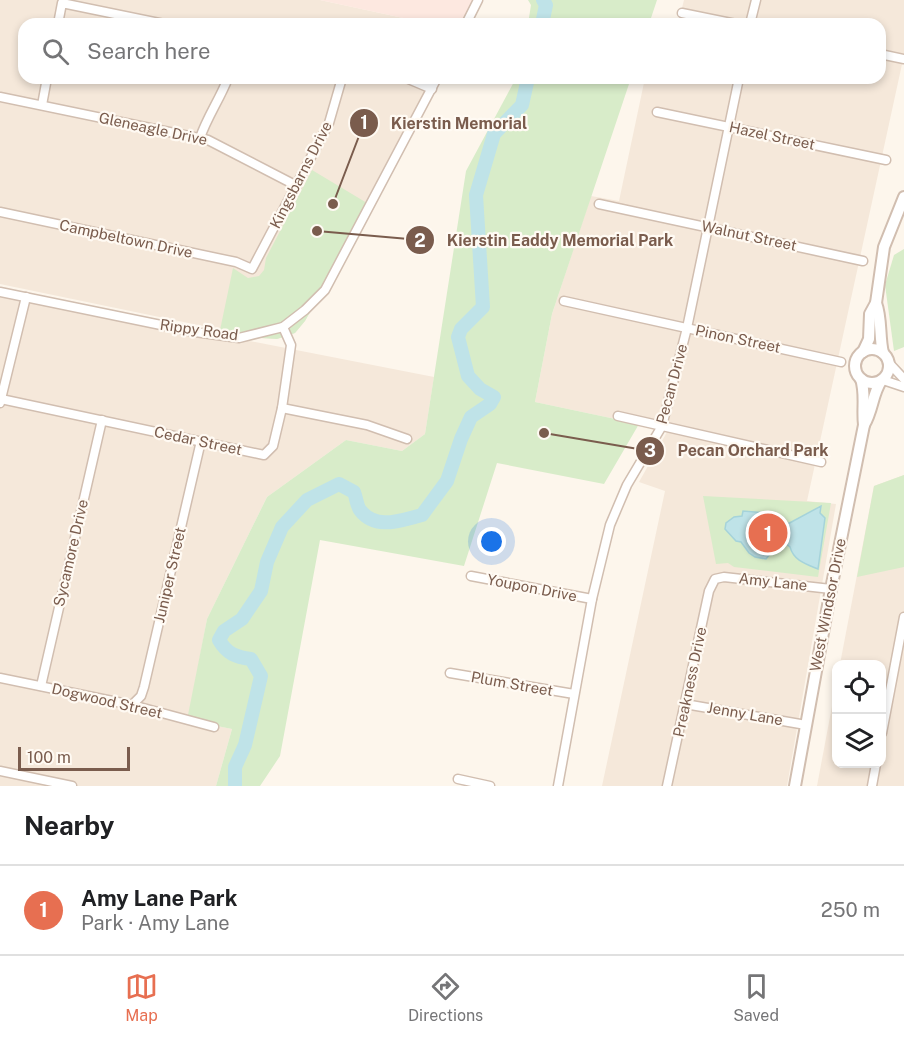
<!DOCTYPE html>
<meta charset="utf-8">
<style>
:root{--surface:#fff;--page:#f2f2f2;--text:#202124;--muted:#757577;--line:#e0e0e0;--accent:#e76f51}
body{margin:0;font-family:"Public Sans",sans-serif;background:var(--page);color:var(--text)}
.controls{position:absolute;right:18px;bottom:18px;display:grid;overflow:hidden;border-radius:12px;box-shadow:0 3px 9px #0003}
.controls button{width:54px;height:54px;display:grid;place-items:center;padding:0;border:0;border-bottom:2px solid var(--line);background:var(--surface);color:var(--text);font:30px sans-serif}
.scale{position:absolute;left:18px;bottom:15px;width:112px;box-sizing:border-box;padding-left:6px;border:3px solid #7a5c4d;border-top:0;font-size:16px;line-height:21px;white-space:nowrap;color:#7a5c4d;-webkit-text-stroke:4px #fffaf3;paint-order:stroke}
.you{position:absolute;left:492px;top:542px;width:21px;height:21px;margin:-15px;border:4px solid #fff;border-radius:50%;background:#1a73e8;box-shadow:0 0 0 9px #1a73e833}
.badge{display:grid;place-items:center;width:39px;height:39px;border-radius:50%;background:var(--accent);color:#fff;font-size:20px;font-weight:700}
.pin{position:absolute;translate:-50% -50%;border:3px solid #fff;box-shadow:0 2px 6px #0006}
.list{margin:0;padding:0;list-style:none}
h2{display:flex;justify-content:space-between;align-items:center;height:78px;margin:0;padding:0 24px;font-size:26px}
h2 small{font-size:20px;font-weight:400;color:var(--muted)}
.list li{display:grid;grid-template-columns:39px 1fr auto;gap:18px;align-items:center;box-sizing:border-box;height:90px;padding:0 24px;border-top:2px solid var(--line)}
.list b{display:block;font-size:22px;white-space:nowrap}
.list p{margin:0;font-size:20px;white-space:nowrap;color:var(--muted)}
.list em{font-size:20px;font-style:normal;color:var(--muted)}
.icon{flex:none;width:33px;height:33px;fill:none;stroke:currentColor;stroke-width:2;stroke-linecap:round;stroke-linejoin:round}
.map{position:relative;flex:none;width:904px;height:786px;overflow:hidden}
.search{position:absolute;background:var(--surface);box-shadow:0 3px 9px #0003;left:18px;right:18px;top:18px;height:66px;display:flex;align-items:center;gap:15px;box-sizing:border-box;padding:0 21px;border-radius:18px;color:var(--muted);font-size:22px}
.sheet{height:168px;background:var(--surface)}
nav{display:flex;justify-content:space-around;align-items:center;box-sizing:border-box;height:84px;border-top:2px solid var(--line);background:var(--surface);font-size:16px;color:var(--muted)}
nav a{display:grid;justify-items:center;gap:3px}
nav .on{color:var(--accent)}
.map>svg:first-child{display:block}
.residential{fill:#f5e8da}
.commercial{fill:#fde8e0}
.green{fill:#d8ecc9}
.water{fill:#bfe3e8;stroke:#a5d3da;stroke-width:1.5}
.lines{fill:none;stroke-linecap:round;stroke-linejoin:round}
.river{stroke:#bfe3e8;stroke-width:14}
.minor-casing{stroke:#d1beb0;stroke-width:11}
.tertiary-casing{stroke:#d1beb0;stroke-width:14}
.minor{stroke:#fff;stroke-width:8}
.tertiary{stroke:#fff;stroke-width:10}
.labels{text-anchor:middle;stroke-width:4.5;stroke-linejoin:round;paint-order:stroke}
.street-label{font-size:15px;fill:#7a5c4d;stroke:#fffaf3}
.leader{fill:none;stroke:#7a5c4d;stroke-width:2}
.callout-dot{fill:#7a5c4d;stroke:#fffaf3;stroke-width:2}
.mark-label{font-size:18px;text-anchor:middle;font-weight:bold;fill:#fff}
.callout-label{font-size:16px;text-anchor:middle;font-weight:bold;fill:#7a5c4d;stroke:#fffaf3;stroke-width:4.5;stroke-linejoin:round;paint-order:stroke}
</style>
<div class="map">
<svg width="904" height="786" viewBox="0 0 904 786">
<rect width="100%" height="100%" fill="#fdf6ec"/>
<g class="residential">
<polygon points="0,0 320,0 431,24 24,24 24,78 433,78 305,321 295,333 277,339 261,338 0,284"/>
<polygon points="684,0 904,0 904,55 807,501 836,504 787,786 602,786 665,491 639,482 667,432 639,424 535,402 552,314 591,196 619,201 645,78 880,78 880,24 678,24"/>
<polygon points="0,292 434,377 425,434 402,451 346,440 267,497 207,619 188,720 232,729 216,786 0,786"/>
<polygon points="904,475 904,786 817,786 836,685 836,764 882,764 882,664 840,664 874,486"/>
</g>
<polygon class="commercial" points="320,0 475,0 461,24 431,24"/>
<g class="green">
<polygon points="528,0 657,0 649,24 528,24 531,5"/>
<polygon points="516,78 631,78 552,314 535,402 639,424 604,484 497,463 464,566 320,540 280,756 260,786 216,786 232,729 187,720 207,619 267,497 346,440 402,451 425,434 466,171"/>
<polygon points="312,170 367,203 335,269 305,321 295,333 277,339 261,338 220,330 233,268 248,278 259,276 264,270 266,258"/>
<polygon points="904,249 904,347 894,351 885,285 894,255"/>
<polygon points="904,475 904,567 857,577 874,486"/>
<polygon points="703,496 831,503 818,577 734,567 728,563 716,564"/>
</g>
<path class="water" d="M 821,506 L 820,513 L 825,518 L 818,569 C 806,564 794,561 790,547 L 785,543 L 777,545 L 766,559 L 755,557 L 749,553 L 741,542 L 736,541 L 725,529 L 726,523 L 734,517 L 742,516 L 743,511 L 768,513 L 784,526 Z"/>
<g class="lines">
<g class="river">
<polyline points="542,24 546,5 543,0"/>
<path d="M 235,786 L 235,767 L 245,745 L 261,676 L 251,659 C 236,657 227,654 219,640 L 224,631 L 242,619 L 261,591 L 267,562 L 282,527 L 307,500 L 339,484 L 354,492 C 356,497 357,506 360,510 C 376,531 401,520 422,515 L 447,481 L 461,439 L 471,417 L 490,404 L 494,397 L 480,389 L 468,376 L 458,337 L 461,329 L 483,307 L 476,195 L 494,134 L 522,105 L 528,78"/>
</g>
<defs>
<g id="minor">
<polyline points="682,13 736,24"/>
<polyline points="58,24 62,3 164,24"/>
<polyline points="466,24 478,0"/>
<polyline points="750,24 756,0"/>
<polyline points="880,54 904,59"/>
<polyline points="406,78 432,89"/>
<polyline points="0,97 208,140 297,186"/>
<polyline points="42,105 47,78"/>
<polyline points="657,112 886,160"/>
<path d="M 200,138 C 207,117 220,99 228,78"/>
<polyline points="599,204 863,261"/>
<polyline points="0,212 236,262 252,269 329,123 342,78"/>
<polyline points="0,292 195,332 239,338 283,327 305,310 325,290 437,78"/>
<polyline points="564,301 841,362"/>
<polyline points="889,363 904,379"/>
<polyline points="883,380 904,387"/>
<polyline points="1,399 264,455 273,446 282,408 291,345 283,327"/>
<polyline points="0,403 26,297"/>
<polyline points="282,408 367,425 407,439"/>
<polyline points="618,416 821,462"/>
<polyline points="471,576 592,599"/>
<polyline points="450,673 574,694"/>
<polyline points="0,678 132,705 214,727"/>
<polyline points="41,686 102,420"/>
<polyline points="685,704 806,725"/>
<polyline points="132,705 141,696 144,687 201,441"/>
<polyline points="882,733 904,617"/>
<polyline points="0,771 72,786"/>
<polyline points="458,779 490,786"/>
<polyline points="558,786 592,599 610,525 627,485 662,426 687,328 739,78"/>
<polyline points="667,786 709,591 715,579 724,577 831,589"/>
<polyline points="872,786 876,764"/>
</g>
<g id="tertiary">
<path d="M 876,303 C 882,319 879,336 883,353"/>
<circle cx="872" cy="366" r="17"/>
<polyline points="863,352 869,339 870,314 876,303 884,247 904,197"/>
<path d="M 864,425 C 873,410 872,395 881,381"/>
<path d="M 795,786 L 831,589 L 864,425 C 862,409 866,394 861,379"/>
</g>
</defs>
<use href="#minor" class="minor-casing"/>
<use href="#tertiary" class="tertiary-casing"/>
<use href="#minor" class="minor"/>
<use href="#tertiary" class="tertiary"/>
</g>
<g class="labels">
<g class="street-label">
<text transform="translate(153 129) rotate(12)" y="5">Gleneagle Drive</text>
<text transform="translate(772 136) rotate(12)" y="5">Hazel Street</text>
<text transform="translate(301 175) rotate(-63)" y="5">Kingsbarns Drive</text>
<text transform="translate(749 236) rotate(12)" y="5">Walnut Street</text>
<text transform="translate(126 239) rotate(12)" y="5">Campbeltown Drive</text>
<text transform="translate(199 330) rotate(8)" y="5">Rippy Road</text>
<text transform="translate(738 339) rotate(12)" y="5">Pinon Street</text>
<text transform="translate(672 384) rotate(-75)" y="5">Pecan Drive</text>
<text transform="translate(198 441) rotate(12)" y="5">Cedar Street</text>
<text transform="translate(71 553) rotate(-77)" y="5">Sycamore Drive</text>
<text transform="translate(170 575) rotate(-77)" y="5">Juniper Street</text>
<text transform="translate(773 582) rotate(6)" y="5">Amy Lane</text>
<text transform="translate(532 588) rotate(11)" y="5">Youpon Drive</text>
<text transform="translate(828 605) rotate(-79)" y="5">West Windsor Drive</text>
<text transform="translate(690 682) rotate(-78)" y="5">Preakness Drive</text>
<text transform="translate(512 684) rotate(10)" y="5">Plum Street</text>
<text transform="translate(107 701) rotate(13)" y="5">Dogwood Street</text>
<text transform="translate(745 714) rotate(10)" y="5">Jenny Lane</text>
</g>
</g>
<path class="leader" d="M333 204L364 123M317 231L420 240M544 433L650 451"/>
<g class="callout-dot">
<circle cx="333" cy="204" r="6"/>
<circle cx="317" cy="231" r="6"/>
<circle cx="544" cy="433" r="6"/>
<circle cx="364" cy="123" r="15"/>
<circle cx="420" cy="240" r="15"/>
<circle cx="650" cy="451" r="15"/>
</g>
<g class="mark-label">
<text x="364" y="129">1</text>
<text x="420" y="247">2</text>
<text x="650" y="457">3</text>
</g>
<g class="callout-label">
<text x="459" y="129">Kierstin Memorial</text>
<text x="560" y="246">Kierstin Eaddy Memorial Park</text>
<text x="753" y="456">Pecan Orchard Park</text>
</g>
</svg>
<div class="controls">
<button><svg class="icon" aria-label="locate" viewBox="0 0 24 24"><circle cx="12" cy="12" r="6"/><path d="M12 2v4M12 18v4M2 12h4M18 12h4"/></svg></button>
<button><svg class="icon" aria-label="layers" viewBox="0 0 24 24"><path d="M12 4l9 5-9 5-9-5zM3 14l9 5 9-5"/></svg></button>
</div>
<div class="scale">100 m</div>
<div class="you"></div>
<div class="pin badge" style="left:768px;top:533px">1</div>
<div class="search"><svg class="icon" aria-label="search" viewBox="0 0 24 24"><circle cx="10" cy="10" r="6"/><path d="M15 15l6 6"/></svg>Search here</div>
</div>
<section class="sheet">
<h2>Nearby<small></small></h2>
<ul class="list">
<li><span class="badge">1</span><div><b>Amy Lane Park</b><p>Park · Amy Lane</p></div><em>250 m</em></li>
</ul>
</section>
<nav>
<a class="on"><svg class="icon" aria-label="map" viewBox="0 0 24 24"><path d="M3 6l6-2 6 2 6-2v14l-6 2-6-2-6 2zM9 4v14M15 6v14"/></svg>Map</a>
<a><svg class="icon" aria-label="directions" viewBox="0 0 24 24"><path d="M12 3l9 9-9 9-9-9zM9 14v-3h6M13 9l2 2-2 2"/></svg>Directions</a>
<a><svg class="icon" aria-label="saved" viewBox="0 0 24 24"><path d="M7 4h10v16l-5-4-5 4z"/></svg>Saved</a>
</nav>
